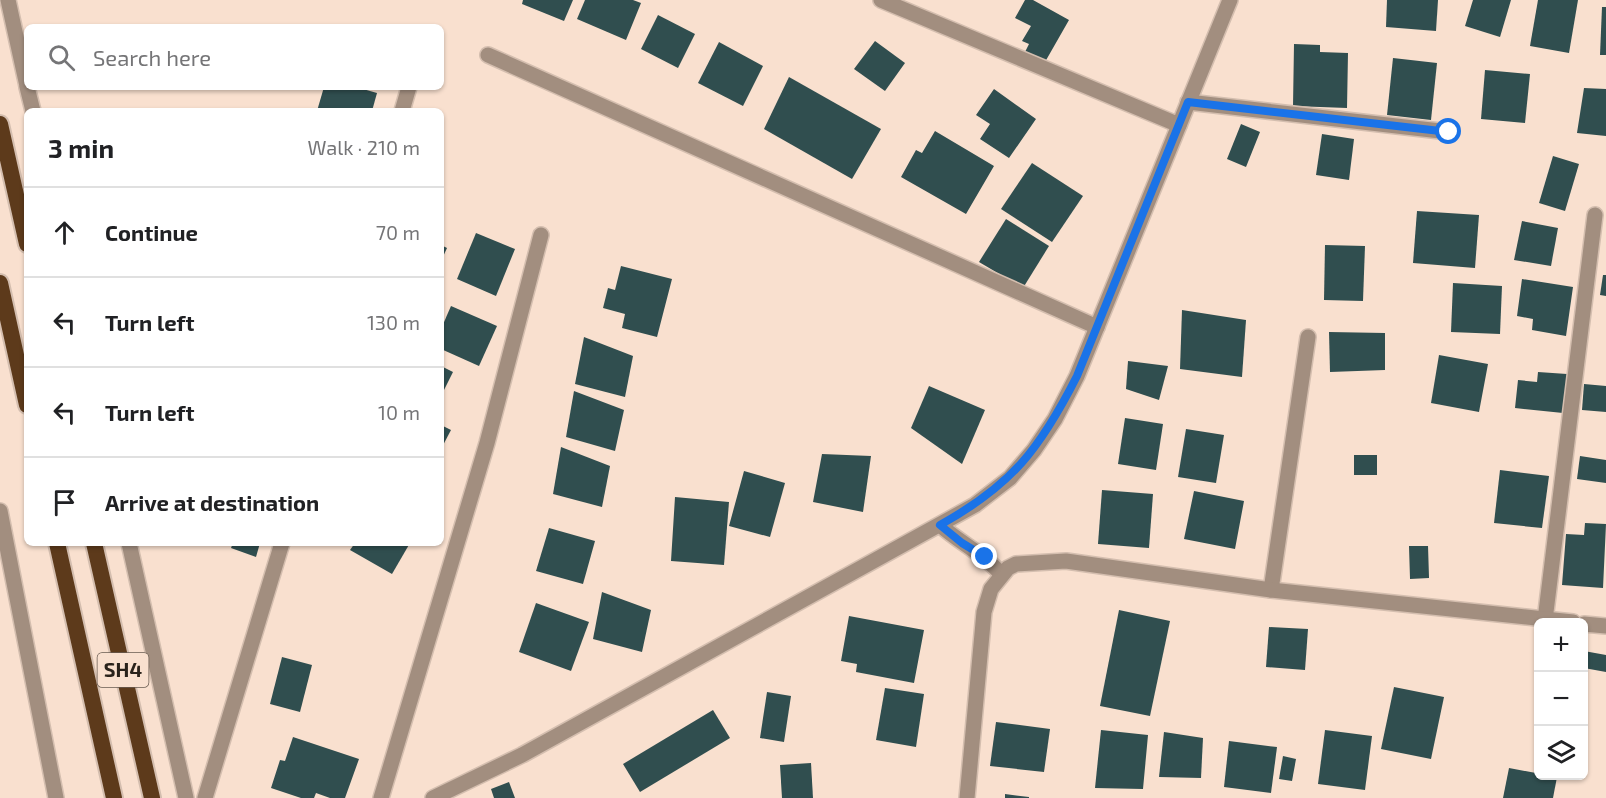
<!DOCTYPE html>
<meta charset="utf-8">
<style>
:root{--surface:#fff;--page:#f6f6f6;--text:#202124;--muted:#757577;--line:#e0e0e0}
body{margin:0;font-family:"Exo 2",sans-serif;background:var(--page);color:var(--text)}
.controls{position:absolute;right:18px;bottom:18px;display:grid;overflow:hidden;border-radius:9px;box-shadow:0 2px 4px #0004}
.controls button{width:54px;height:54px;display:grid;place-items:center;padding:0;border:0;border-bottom:2px solid var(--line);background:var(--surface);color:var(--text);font:30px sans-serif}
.stop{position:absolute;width:18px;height:18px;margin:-14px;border:4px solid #1a73e8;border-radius:50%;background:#fff}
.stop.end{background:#1a73e8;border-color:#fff;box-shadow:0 2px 6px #0008}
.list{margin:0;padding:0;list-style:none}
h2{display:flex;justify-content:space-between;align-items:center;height:78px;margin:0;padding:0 24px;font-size:26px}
h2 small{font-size:20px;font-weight:400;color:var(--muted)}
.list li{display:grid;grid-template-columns:39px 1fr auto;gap:18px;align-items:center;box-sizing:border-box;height:90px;padding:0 24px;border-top:2px solid var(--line)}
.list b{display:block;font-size:22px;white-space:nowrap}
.list em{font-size:20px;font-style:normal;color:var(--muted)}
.icon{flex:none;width:33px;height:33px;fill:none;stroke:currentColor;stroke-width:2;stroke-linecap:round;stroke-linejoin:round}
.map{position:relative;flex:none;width:1606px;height:798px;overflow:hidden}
.search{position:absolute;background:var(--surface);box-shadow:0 2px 4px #0004;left:24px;top:24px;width:420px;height:66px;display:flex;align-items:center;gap:15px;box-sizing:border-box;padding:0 21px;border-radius:9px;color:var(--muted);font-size:22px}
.panel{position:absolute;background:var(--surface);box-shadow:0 2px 4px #0004;left:24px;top:108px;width:420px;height:438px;border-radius:9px}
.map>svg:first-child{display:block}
.building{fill:#304e4f}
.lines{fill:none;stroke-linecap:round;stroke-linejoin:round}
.minor-casing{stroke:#d4beaf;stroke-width:18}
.tertiary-casing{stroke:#d4beaf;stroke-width:18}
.trunk-casing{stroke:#d4beaf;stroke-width:20}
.minor{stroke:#a28e7f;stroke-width:15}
.tertiary{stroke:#a28e7f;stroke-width:15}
.trunk{stroke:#5d3a1b;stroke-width:16}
.route{stroke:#1a73e8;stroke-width:8}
.labels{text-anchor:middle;stroke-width:6;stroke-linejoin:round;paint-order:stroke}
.shield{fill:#f9e0cf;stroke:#685b51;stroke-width:1.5}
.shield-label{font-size:20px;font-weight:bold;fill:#2a221b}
</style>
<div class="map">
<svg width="1606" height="798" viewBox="0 0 1606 798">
<rect width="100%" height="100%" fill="#f9e0cf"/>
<g class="building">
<polygon points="523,0 573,0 564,21 522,4"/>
<polygon points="585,0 633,0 641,3 626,40 577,19"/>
<polygon points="1025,0 1033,0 1069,20 1045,62 1025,52 1029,44 1022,41 1031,26 1015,18"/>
<polygon points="1387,0 1438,0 1436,31 1386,27"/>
<polygon points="1473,0 1511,0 1500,37 1465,26"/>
<polygon points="1538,0 1578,0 1569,53 1530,46"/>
<polygon points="1602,7 1606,7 1606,55 1600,55"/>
<polygon points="658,15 695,34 678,68 641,49"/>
<polygon points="875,41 905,63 885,91 854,69"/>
<polygon points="719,42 763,66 743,106 698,83"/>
<polygon points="1294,44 1320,45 1320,52 1348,53 1347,108 1293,106"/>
<polygon points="1393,58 1437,63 1431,120 1387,115"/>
<polygon points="1485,70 1530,74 1525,123 1481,119"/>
<polygon points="789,77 881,129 852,179 764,129"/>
<polygon points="324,87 356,87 377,93 372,111 317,111"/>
<polygon points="1584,88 1606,89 1606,136 1577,133"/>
<polygon points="994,89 1036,119 1009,158 980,139 990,124 976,115"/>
<polygon points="1241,124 1260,132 1246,167 1227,159"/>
<polygon points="935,131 994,166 966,214 901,177 916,150 922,153"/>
<polygon points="1322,134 1354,139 1349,180 1316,175"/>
<polygon points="1553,156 1579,164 1565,211 1539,203"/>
<polygon points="1032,163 1083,196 1052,242 1001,209"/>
<polygon points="1417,211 1479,215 1475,268 1413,263"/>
<polygon points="1006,219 1049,246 1023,288 979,262"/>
<polygon points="1522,221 1558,228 1551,266 1514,260"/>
<polygon points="476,233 515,249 496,296 457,279"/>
<polygon points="441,245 447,248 441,261"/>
<polygon points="1325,245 1365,246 1363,301 1324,300"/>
<polygon points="621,266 672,279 657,337 622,328 625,314 603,308 608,288 615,290"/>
<polygon points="1603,275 1606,275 1606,296 1600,295"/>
<polygon points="1522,279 1573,287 1566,336 1532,330 1533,319 1517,316"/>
<polygon points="1453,283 1502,286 1500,334 1451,332"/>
<polygon points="451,306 497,326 479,366 441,349 441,329"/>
<polygon points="1182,310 1246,320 1242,377 1180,369"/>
<polygon points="1329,332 1385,333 1385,370 1330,372"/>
<polygon points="584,337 633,356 625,397 575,384"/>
<polygon points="1439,355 1488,364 1479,412 1431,403"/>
<polygon points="1128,361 1168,366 1159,400 1126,389"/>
<polygon points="441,366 453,372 441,396"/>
<polygon points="1538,372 1567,374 1563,413 1515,408 1518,380 1537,382"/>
<polygon points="1584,384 1606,386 1606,412 1582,410"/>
<polygon points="929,386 985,410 962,464 911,428"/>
<polygon points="574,391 624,410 615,451 566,437"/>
<polygon points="1125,418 1163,424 1156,470 1118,464"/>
<polygon points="441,425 451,430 441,449"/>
<polygon points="1186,429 1224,435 1216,483 1178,477"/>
<polygon points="561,447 610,466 602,507 553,494"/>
<polygon points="822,454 871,456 863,512 813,502"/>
<rect x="1354" y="455" width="23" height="20"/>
<polygon points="1580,456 1606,460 1606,483 1577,479"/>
<polygon points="1500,470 1549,476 1542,528 1494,523"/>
<polygon points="744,471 785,483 770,537 729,526"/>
<polygon points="1102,490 1153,494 1149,548 1098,544"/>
<polygon points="1194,491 1244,501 1235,549 1184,539"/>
<polygon points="675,497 729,502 724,565 671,561"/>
<polygon points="1585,523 1606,524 1603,588 1562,585 1566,534 1584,535"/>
<polygon points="549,528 595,541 583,584 536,571"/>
<polygon points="233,543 260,543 256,557 231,548"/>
<polygon points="355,543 410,543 392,574 350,550"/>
<polygon points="1409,546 1428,546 1429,578 1410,579"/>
<polygon points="602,592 651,610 642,652 593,639"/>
<polygon points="536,603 589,622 571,671 519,652"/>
<polygon points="1119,610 1170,621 1150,716 1100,706"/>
<polygon points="849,616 924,630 914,683 856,672 857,664 841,661"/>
<polygon points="1269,627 1308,629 1305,670 1266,667"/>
<polygon points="1584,651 1606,655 1606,672 1584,668"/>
<polygon points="282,657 312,665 300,712 270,704"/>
<polygon points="1394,687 1444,697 1431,759 1381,749"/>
<polygon points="885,688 924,694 916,747 876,740"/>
<polygon points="767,692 791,696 784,742 760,738"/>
<polygon points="713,710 730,738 640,792 623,764"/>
<polygon points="996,722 1050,729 1044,772 990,766"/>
<polygon points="1101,730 1148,735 1143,789 1095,788"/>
<polygon points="1325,730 1372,736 1365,790 1318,784"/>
<polygon points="1164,732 1203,738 1201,778 1159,777"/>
<polygon points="293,737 359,759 345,798 330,798 316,793 314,798 301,798 271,788 280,760 285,761"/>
<polygon points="1229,741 1277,747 1271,793 1224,787"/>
<polygon points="1283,756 1296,759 1292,781 1279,779"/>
<polygon points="811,763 813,798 782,798 780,765"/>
<polygon points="1509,768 1557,777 1553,798 1503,798"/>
<polygon points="509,782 515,798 494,798 491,789"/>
<polygon points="1005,794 1029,797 1029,798 1005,798"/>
</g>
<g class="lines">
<defs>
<g id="minor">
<polyline points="881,0 1179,125"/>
<polyline points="488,55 1097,327"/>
<polyline points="1188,102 1449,132"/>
<polyline points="402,111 409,87"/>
<path d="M 940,525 C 960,543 984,554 1001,574"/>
<polyline points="1271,590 1308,337"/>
<polyline points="1545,620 1595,215"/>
<polyline points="1584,624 1606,626"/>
<polyline points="205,798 282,543"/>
<polyline points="381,798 487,443 541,235"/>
<polyline points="967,798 984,612 991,589 1008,568 1016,564 1066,561 1271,590 1573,622"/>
</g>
<g id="tertiary">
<polyline points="8,0 27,86"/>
<polyline points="27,87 33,111"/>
<polyline points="0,511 56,798"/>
<polyline points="129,543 186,798"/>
<polyline points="433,798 522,755 975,505 1010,478 1034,450 1055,419 1077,376 1230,0"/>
</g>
<g id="trunk">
<polyline points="0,124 27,244"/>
<polyline points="0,283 27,405"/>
<polyline points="57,543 114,798"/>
<polyline points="94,543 152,798"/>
</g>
</defs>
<use href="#minor" class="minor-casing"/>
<use href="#tertiary" class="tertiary-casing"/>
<use href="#trunk" class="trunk-casing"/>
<use href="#minor" class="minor"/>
<use href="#tertiary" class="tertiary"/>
<use href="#trunk" class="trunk"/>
</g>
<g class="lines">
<path class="route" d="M 985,557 L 962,543 L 940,525 C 1012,485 1040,449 1077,376 L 1188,102 L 1449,132"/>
</g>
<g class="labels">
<rect class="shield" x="97.5" y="653" width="51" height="34" rx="4.5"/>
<g class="shield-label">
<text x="123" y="677">SH4</text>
</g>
</g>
</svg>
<div class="controls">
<button>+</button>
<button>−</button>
<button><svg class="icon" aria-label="layers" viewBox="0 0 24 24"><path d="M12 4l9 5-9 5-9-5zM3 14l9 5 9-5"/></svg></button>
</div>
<div class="stop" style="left:1449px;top:132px"></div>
<div class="stop end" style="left:985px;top:557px"></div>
<div class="search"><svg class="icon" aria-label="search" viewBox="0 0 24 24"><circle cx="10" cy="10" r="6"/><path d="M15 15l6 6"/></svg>Search here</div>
<section class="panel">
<h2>3 min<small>Walk · 210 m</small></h2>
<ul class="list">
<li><svg class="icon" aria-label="ahead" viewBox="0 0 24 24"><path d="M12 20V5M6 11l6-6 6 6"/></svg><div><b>Continue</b></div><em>70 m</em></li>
<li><svg class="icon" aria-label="left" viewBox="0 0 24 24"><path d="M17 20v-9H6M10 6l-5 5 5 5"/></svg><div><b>Turn left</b></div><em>130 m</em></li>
<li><svg class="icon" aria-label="left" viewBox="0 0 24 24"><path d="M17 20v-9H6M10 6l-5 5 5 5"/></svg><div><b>Turn left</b></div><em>10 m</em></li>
<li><svg class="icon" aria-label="arrive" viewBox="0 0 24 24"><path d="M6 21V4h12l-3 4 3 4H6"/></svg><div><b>Arrive at destination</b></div></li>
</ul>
</section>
</div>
